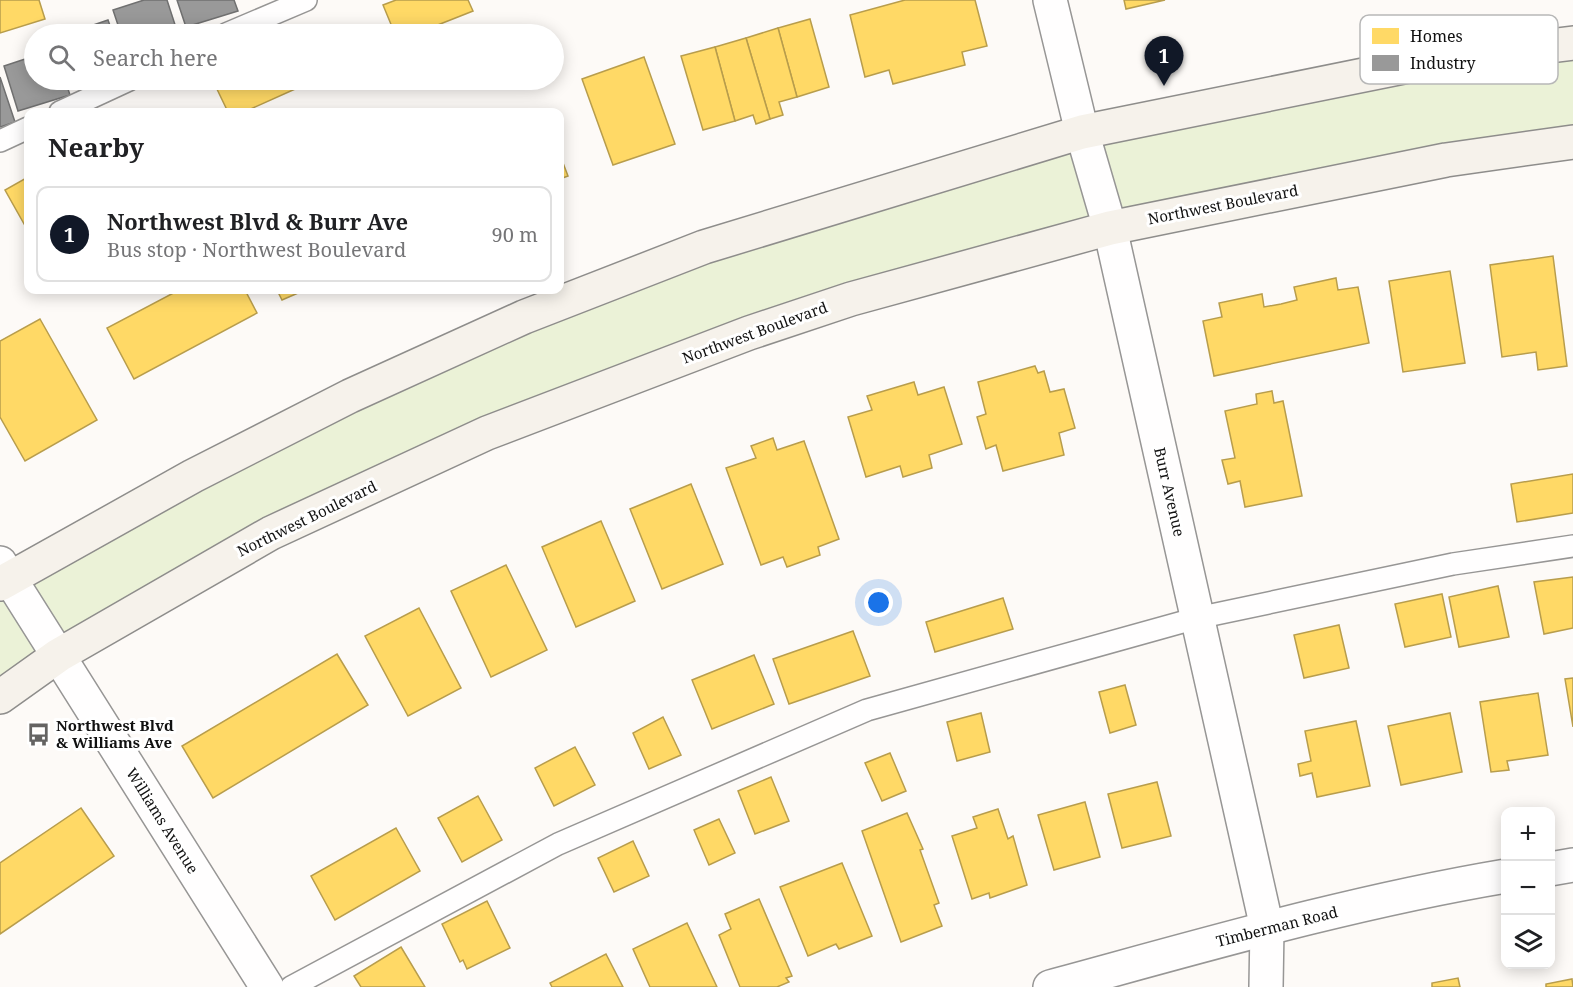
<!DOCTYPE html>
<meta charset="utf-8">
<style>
:root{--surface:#fff;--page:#f6f6f6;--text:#202124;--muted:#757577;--line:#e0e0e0;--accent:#111827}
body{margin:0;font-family:"Noto Serif",serif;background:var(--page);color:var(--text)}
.controls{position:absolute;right:18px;bottom:18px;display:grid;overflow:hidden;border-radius:12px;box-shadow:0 3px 15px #0003}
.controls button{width:54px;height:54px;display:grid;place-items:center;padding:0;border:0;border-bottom:2px solid var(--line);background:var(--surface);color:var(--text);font:30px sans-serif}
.you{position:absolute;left:879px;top:603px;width:21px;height:21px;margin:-15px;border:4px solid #fff;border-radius:50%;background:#1a73e8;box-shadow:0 0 0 9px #1a73e833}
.badge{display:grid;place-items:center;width:39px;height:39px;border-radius:50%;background:var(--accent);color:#fff;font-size:20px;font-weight:700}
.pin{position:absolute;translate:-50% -50px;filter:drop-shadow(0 2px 3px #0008)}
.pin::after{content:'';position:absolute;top:32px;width:21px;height:18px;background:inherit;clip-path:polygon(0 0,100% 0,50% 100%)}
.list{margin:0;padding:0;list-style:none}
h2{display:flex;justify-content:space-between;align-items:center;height:78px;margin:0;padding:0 24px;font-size:26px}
h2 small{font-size:20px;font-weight:400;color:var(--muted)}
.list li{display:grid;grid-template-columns:39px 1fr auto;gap:18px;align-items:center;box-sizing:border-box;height:96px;margin:0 12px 12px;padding:0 12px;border:2px solid var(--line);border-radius:12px}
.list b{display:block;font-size:22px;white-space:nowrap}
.list p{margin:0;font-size:20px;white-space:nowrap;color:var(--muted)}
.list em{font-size:20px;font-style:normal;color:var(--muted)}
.icon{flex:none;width:33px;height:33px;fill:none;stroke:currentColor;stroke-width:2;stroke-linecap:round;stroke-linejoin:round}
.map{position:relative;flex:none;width:1573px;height:987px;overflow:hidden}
.search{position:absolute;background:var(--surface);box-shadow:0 3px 15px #0003;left:24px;top:24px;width:540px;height:66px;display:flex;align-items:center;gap:15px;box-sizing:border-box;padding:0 21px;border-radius:33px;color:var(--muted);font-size:22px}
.panel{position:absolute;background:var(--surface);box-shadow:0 3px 15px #0003;left:24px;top:108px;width:540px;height:186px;border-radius:12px}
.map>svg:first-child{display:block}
.green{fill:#ebf2d7}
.homes{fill:#ffd966;stroke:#b89d4c;stroke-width:1.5}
.industry{fill:#999;stroke:#707070;stroke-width:1.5}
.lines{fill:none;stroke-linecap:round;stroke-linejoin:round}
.lane-casing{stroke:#979695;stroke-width:24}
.street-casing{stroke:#979695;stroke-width:36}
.secondary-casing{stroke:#8e8d8b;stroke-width:36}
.lane{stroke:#fffefe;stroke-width:21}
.street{stroke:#fffefe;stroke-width:33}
.secondary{stroke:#f6f2eb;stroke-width:33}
.labels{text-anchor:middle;stroke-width:6;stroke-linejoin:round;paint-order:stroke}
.street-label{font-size:15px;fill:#111;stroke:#fff}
.poi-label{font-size:15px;font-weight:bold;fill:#111;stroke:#fff;text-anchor:start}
.key{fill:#fff;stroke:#b8b8b8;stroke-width:1.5}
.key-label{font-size:16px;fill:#111}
</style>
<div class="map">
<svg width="1573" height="987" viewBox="0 0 1573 987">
<rect width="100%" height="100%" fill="#fdfaf7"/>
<polygon class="green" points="1573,43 1573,142 1110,228 487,433 0,697 0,584 524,317 1082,132"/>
<g class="homes">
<polygon points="0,0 39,0 45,19 0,33"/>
<polygon points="396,0 468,0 473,11 415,34 395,34 383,5"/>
<polygon points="905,0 975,0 987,46 962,52 965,65 893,84 889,70 865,77 850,15"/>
<polygon points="1124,0 1165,0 1126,9"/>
<polygon points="810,19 829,87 797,97 778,28"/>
<polygon points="778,28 797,97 779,102 783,115 770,119 746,38"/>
<polygon points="746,38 770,119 756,124 753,115 735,121 715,47"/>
<polygon points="715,47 735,121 703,130 681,56"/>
<polygon points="644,57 675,144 613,165 582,79"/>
<polygon points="222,80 302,80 304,85 244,112 228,112 214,83"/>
<polygon points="560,155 568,176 560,179"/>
<polygon points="28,177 28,231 5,190"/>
<polygon points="1553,256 1567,366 1538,370 1536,352 1502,357 1490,265"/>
<polygon points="1450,271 1465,363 1403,372 1389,281"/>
<polygon points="1336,278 1338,290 1358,287 1369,343 1214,376 1203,321 1222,317 1219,303 1262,294 1264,307 1281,304 1297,300 1294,287"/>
<polygon points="179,290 245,290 257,313 134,379 107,328"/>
<polygon points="277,290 305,290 282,300"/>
<polygon points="40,319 97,420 25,461 0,417 0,341"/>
<polygon points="1035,366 1038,373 1044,371 1050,392 1064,389 1075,428 1059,433 1064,455 1003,471 996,445 986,449 977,417 986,414 978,382"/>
<polygon points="914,382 918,395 944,387 962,444 929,455 932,468 903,477 900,466 866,477 848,417 872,410 867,396"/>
<polygon points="1272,391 1274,403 1283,401 1302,496 1245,507 1240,481 1228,484 1222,460 1235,458 1225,411 1257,404 1256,394"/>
<polygon points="773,438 777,450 804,441 839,539 818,547 820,555 787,567 783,557 761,565 726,468 756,458 751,446"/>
<polygon points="1573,474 1573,513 1517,522 1511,484"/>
<polygon points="691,484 723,564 662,589 630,509"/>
<polygon points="601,521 635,601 576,627 542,547"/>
<polygon points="506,565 547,650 491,677 451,591"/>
<polygon points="1573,577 1573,628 1544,634 1534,582"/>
<polygon points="1498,586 1509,637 1459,647 1449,597"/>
<polygon points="1442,594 1451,637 1405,647 1395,604"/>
<polygon points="1003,598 1013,629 935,652 926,622"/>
<polygon points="419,608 461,688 408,716 365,636"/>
<polygon points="1339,625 1349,668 1304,678 1294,635"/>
<polygon points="853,631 870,676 789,704 773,659"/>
<polygon points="337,654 368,705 213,798 182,746"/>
<polygon points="754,655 774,704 712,729 692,680"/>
<polygon points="1573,678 1573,727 1565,679"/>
<polygon points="1125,685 1136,725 1110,733 1099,692"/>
<polygon points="1538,693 1548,755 1507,761 1509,770 1491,772 1480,702"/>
<polygon points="981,713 990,752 957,761 947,722"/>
<polygon points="1450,713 1462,772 1401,785 1388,726"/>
<polygon points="663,717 681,755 649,769 633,733"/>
<polygon points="1356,721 1370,786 1317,797 1312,773 1300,776 1298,764 1311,761 1305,731"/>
<polygon points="575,747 595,785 554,806 535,768"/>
<polygon points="890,753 906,791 882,801 865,763"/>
<polygon points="771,777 789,821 755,834 738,791"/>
<polygon points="1157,782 1171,836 1122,848 1108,794"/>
<polygon points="478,796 502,840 462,862 438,818"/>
<polygon points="1085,802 1100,857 1054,870 1038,815"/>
<polygon points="81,808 114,856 0,934 0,863"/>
<polygon points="998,809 1008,839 1013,836 1027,885 990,898 989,893 972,899 952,836 977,828 973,817"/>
<polygon points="907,813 923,849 920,850 939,903 934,905 942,926 901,942 862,831"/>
<polygon points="719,819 735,853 709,865 694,830"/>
<polygon points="396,828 420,871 335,920 311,876"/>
<polygon points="633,841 649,876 614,892 598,858"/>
<polygon points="842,863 872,936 839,949 836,944 808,956 780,887"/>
<polygon points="759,899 792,976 786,978 789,982 777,987 740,987 719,935 731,929 725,914"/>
<polygon points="487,901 510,948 467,969 463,960 460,962 442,924"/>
<polygon points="687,923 717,987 650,987 633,949"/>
<polygon points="401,947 425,987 361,987 354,976"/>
<polygon points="606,954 623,987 552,987 550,983"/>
<polygon points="1458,978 1460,987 1432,987 1432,983"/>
<polygon points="1572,979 1573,987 1546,987 1546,984"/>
</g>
<g class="industry">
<polygon points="144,0 167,0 178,34 121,34 113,10"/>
<polygon points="177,0 234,0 238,11 186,27"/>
<polygon points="108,20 113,34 67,34"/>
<polygon points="34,56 34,80 65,80 70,95 18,111 4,66"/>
<polygon points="0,77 15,122 0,127"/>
</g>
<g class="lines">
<defs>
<g id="lane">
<polyline points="226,34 306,0"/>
<polyline points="60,112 129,80"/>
<polyline points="0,141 28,128"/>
<polyline points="291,987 558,844 867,710 1197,618 1453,564 1573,546"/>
</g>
<g id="street">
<polyline points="1050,0 1082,132 1110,228 1267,928 1266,987"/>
<polyline points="0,563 267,987"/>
<polyline points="1550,869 1573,865"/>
<path d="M 1050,987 C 1201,946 1351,902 1506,876"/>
</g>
<g id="secondary">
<polyline points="0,584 193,476 350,396 524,317 704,247 1082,132 1438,60 1573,43"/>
<polyline points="0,697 59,655 271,533 487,433 749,333 851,299 1110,228 1446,160 1573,142"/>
</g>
</defs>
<use href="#lane" class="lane-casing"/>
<use href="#street" class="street-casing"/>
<use href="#secondary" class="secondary-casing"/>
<use href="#lane" class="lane"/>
<use href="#street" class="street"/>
<use href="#secondary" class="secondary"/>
</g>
<defs>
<symbol id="bus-bare" viewBox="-9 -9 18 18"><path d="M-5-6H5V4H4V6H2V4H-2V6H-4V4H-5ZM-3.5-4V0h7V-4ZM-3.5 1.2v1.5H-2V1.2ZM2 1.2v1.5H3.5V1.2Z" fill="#646362" stroke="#fff" stroke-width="2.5" paint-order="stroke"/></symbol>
</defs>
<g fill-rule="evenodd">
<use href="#bus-bare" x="22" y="718" width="33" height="33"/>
</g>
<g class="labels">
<g class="street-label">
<text transform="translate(1223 205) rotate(-11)" y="5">Northwest Boulevard</text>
<text transform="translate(755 333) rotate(-20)" y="5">Northwest Boulevard</text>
<text transform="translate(1169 492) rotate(77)" y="5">Burr Avenue</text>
<text transform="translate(307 519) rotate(-26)" y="5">Northwest Boulevard</text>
<text transform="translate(162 821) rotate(58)" y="5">Williams Avenue</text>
<text transform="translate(1277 927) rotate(-14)" y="5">Timberman Road</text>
</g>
<g class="poi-label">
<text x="56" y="731">Northwest Blvd<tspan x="56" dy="17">&amp; Williams Ave</tspan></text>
</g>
</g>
<rect x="1360" y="15" width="198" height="69" rx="9" class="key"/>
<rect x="1372" y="28" width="27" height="16" fill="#ffd966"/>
<rect x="1372" y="55" width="27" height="16" fill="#999"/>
<g class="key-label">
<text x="1410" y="42">Homes</text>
<text x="1410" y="69">Industry</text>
</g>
</svg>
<div class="controls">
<button>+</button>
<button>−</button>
<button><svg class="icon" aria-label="layers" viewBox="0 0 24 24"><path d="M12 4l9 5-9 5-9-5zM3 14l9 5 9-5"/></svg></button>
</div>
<div class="you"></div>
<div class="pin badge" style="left:1164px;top:86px">1</div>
<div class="search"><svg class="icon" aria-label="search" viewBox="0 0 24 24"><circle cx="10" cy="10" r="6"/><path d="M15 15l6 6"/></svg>Search here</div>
<section class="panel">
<h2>Nearby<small></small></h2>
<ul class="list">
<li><span class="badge">1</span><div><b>Northwest Blvd &amp; Burr Ave</b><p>Bus stop · Northwest Boulevard</p></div><em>90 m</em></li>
</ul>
</section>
</div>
